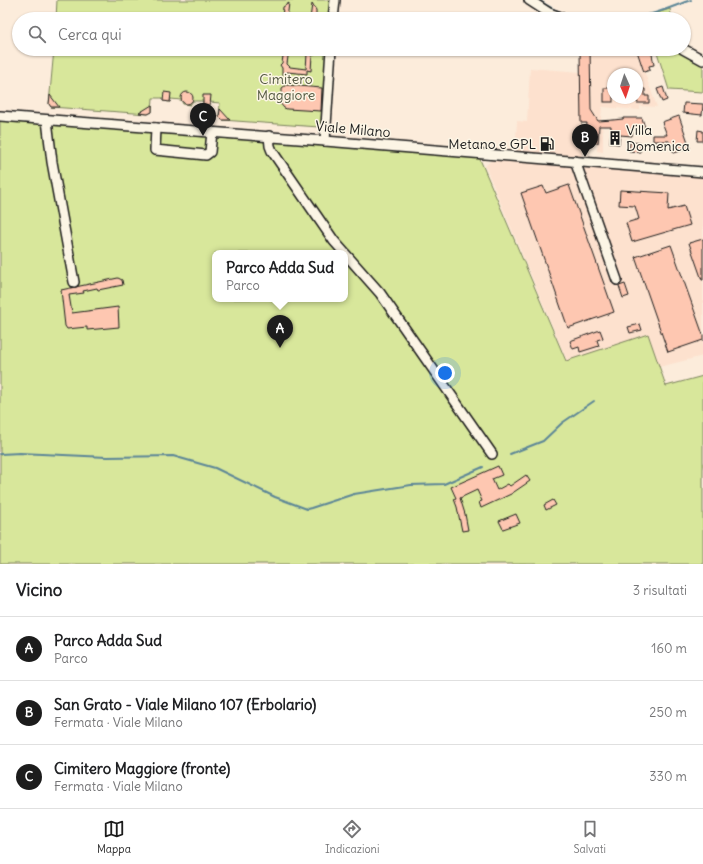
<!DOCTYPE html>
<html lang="it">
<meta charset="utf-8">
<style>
:root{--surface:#fff;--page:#f6f6f6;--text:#202124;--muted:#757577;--line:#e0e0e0;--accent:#1c1c1c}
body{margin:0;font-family:Delius,sans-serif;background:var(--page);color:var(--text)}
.compass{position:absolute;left:607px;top:68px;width:36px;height:36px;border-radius:50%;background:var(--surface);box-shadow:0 1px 3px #0004;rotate:177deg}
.you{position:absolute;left:445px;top:373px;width:14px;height:14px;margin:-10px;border:3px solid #fff;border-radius:50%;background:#1a73e8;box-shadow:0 0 0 6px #1a73e833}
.badge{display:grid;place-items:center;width:26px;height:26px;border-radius:50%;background:var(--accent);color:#fff;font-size:13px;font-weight:700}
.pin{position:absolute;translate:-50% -33px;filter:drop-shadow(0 1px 2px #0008)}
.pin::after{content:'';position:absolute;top:21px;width:14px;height:12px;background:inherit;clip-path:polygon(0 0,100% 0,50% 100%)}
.popup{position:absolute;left:212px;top:250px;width:136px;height:52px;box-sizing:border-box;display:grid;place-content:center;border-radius:8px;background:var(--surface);filter:drop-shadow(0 1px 3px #0005);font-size:13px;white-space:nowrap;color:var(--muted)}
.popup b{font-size:15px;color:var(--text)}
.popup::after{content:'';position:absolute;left:50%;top:100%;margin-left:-8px;border:8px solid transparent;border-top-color:var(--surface)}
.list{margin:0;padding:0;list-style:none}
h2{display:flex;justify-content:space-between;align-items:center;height:52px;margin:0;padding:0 16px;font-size:17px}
h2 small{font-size:13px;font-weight:400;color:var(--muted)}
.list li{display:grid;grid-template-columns:26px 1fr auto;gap:12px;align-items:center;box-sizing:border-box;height:64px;padding:0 16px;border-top:1px solid var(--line)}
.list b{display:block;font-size:15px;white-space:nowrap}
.list p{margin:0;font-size:13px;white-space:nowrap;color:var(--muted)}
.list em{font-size:13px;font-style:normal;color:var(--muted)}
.icon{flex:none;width:22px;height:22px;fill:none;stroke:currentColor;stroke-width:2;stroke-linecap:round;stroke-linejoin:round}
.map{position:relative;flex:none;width:703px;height:564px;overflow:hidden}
.search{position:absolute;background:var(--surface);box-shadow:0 1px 3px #0004;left:12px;right:12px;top:12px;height:44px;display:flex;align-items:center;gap:10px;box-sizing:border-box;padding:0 14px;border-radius:22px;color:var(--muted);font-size:15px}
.sheet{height:244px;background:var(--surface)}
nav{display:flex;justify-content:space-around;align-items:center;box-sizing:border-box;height:56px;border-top:1px solid var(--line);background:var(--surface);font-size:11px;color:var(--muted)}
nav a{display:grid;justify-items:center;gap:2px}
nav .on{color:var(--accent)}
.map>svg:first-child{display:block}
.built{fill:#fde1ce;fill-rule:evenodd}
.green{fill:#d8e79b;stroke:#7a825c;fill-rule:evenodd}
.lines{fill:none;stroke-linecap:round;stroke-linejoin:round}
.stream{stroke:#5c8697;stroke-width:2}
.building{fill:#fec7b1;stroke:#1c1c1c}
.minor-casing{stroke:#1c1c1c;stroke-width:12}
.minor{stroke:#fcf5e5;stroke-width:9}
.labels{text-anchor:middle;stroke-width:3;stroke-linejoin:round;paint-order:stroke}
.park-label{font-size:14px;fill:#545942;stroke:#fcf5e5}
.street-label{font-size:14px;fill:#1c1c1c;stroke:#fcf5e5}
.poi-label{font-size:14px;fill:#1c1c1c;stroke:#fcf5e5;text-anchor:start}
</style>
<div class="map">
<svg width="703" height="564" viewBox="0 0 703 564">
<rect width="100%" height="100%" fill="#fcecdb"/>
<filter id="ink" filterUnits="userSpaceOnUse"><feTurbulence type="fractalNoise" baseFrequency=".025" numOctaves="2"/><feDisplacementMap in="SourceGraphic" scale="8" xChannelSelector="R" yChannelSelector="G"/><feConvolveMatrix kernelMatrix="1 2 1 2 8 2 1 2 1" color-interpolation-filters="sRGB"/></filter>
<g filter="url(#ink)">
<path class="built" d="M 580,49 L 636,49 L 657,107 L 640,106 L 640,110 L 602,107 L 601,119 L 603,134 L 603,152 L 597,151 L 599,133 L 597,119 L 596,118 L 581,119 L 582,162 L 703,173 L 703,356 L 659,367 L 648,334 L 567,361 L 485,166 L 501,152 L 515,154 L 517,121 L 527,122 L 530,68 L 580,72 ZM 613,74 L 637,74 L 637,98 L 613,98 Z"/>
<g class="green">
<polygon points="57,0 332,0 331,19 56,19"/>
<polygon points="670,9 672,19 644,19 644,17"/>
<polygon points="54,49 328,49 322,125 319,127 222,120 219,117 220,103 210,102 210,105 203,104 203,101 193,101 190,105 183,104 181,100 171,99 170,102 163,101 163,98 153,98 152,112 148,114 51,107 49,104"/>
<polygon points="656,49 679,49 703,63 703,92 669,90"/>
<path d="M 0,120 L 479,157 L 566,361 L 648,334 L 666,386 L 703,376 L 703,564 L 0,564 ZM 215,253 L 345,253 L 345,299 L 215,299 Z"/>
</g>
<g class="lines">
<g class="stream">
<path d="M 539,0 C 544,4 549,7 555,10 C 575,19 625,19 647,15 C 662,12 676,5 691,0"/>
<polyline points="0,454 20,453 107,457 173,456 215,468 275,497 307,509 311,508 354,494 411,485 444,484 483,467"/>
<polyline points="510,454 543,441 562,423 594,401"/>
</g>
</g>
<g class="building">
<polygon points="289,3 287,19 282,19 283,7"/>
<polygon points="312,4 316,10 316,19 310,19"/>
<polygon points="284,49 289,49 287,64 290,67 306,69 307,54 293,53 293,49 309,49 315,55 312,55 311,71 307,70 307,74 287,72 286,74 282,74 282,68 280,65 282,63"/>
<polygon points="580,49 590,49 591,110 598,121 613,120 623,119 623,118 642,118 645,128 633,128 632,136 620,135 619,144 610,143 611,126 599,126 598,143 585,142 587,123 581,123"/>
<polygon points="647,49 651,49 654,65 649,66 650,70 644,72 637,51"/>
<polygon points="286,85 322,88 321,111 287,109 284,108 279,102 282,100 282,88"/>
<polygon points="663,87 667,100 662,102 657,89"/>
<rect x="604" y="88" width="9" height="14"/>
<polygon points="637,89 645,89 645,96 649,96 649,103 637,103"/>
<circle cx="187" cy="98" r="6"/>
<polygon points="164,92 171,93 170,102 163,101"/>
<polygon points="50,95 59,107 51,107 49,104"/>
<polygon points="203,95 211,95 210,105 203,104"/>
<polygon points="684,103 703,104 702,115 683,113"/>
<polygon points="152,105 152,112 148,114 139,113"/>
<polygon points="220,109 230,120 222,120 219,117"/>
<polygon points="679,116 690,148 674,153 669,141 653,141 653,135 667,135 662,122"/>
<polygon points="698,130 703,131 703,141 697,141"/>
<polygon points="630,142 641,143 640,152 629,151"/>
<polygon points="569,185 614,312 568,328 521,193 543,186 546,193"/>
<polygon points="620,190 669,193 668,210 684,206 690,225 632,242 626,223 639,219 635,206 619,205"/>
<polygon points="703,239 703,280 702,280 689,243"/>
<polygon points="671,245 703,335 703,340 668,352 635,257"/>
<polygon points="118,278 122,280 123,285 98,290 97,288 83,291 84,293 69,295 72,313 118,307 119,327 87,330 87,327 67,329 65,326 61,290"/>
<polygon points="625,284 629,296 623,298 619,286"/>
<polygon points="640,324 642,330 630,333 628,327"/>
<polygon points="600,330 603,338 597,340 599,346 580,352 579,347 573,349 570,341"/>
<polygon points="498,466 502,475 492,479 497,490 508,484 510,486 526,475 530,481 511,494 481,508 479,502 482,501 477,490 460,498 465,514 468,530 462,531 457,507 454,499 456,498 451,487"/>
<polygon points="553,500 556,505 546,510 544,505"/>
<polygon points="516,514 520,523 503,529 499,521"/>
</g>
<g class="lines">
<defs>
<g id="minor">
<polyline points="529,0 549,13 566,19"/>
<polyline points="333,19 335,0"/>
<polyline points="683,49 703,60"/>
<polyline points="0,116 325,141 703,172"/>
<polyline points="47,120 52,162 74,282"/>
<polyline points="156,128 155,150 206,155 210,152 212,132"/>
<polyline points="269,136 270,146 272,151 334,241 380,293 492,454"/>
<polyline points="325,141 331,49"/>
<polyline points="575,161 617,280"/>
</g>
</defs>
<use href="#minor" class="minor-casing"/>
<use href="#minor" class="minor"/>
</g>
</g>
<defs>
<symbol id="building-bare" viewBox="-9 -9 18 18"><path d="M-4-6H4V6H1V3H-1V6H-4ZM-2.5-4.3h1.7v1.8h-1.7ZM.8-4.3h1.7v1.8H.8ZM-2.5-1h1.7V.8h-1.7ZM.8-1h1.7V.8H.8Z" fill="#1c1c1c" stroke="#fcf5e5" stroke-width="2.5" paint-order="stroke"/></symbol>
<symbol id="fuel-bare" viewBox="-9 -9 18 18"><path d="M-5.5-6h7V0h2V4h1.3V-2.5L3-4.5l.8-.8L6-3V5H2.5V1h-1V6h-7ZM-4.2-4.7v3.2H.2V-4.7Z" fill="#1c1c1c" stroke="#fcf5e5" stroke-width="2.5" paint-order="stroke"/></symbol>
</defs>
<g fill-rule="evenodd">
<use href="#building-bare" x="605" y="128" width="20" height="20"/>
<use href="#fuel-bare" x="537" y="134" width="20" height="20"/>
</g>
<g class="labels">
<g class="park-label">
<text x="286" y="84">Cimitero<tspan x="286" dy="16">Maggiore</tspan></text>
</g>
<g class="street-label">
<text transform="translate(353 129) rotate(5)" y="5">Viale Milano</text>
</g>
<g class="poi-label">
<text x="626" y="135">Villa<tspan x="626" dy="16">Domenica</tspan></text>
<text x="536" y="149" text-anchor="end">Metano e GPL</text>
</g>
</g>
</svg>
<svg class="compass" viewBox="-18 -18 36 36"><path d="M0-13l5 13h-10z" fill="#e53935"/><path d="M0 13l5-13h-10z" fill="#757577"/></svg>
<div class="you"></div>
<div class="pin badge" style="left:280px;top:348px">A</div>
<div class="popup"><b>Parco Adda Sud</b>Parco</div>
<div class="pin badge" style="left:585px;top:157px">B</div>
<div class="pin badge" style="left:203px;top:136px">C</div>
<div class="search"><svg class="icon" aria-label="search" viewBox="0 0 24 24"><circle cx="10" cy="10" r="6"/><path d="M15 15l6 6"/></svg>Cerca qui</div>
</div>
<section class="sheet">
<h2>Vicino<small>3 risultati</small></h2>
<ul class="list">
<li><span class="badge">A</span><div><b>Parco Adda Sud</b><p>Parco</p></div><em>160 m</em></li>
<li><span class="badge">B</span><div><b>San Grato - Viale Milano 107 (Erbolario)</b><p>Fermata · Viale Milano</p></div><em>250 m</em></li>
<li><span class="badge">C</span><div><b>Cimitero Maggiore (fronte)</b><p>Fermata · Viale Milano</p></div><em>330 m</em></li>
</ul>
</section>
<nav>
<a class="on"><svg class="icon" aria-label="map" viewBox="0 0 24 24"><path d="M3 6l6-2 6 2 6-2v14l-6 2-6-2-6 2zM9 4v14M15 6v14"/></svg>Mappa</a>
<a><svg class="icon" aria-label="directions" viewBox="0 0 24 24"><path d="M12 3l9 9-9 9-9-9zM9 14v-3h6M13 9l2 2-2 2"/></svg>Indicazioni</a>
<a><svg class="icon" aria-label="saved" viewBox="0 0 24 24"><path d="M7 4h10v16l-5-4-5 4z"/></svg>Salvati</a>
</nav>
